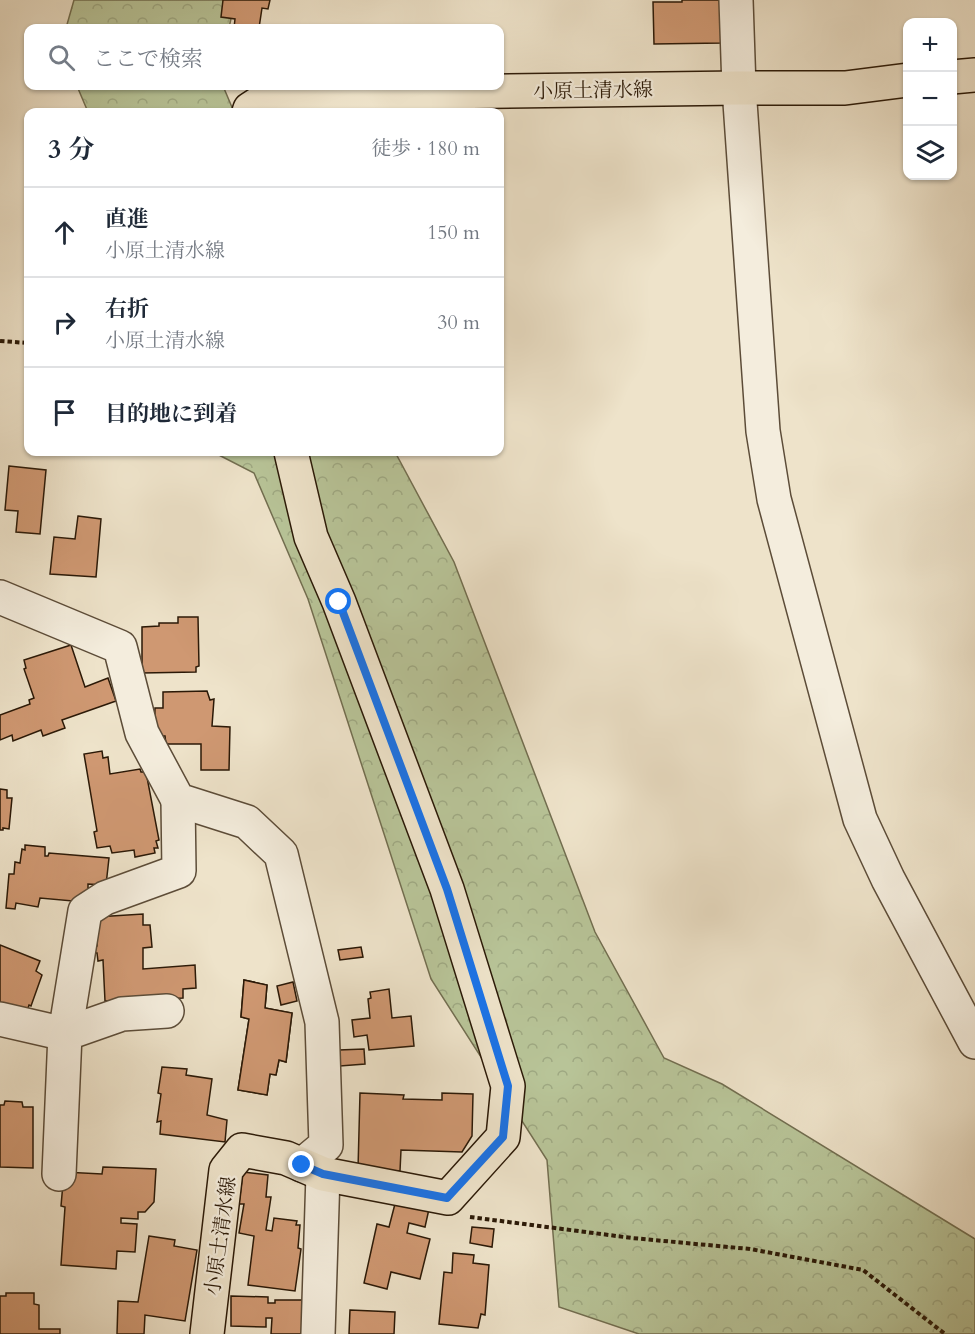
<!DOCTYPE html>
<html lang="ja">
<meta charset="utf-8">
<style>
:root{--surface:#fff;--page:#f6f6f7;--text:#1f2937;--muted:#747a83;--line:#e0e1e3}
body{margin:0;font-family:Cardo,"Noto Serif JP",serif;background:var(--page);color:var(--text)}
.controls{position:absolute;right:18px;top:18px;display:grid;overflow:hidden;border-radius:12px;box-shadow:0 2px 4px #0004}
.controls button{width:54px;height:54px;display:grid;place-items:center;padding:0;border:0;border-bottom:2px solid var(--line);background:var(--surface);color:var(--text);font:30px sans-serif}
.stop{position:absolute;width:18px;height:18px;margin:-14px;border:4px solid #1a73e8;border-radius:50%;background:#fff}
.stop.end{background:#1a73e8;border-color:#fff;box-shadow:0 2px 6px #0008}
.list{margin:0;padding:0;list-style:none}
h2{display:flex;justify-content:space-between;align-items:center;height:78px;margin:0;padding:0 24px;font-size:26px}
h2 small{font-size:20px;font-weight:400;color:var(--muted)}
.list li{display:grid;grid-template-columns:39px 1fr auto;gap:18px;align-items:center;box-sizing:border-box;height:90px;padding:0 24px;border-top:2px solid var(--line)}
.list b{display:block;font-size:22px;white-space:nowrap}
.list p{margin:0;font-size:20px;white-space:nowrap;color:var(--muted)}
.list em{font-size:20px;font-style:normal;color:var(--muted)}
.icon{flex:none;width:33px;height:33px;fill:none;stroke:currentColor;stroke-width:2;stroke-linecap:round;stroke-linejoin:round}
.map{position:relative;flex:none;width:975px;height:1334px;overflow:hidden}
.search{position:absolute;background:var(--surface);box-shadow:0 2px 4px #0004;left:24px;top:24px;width:480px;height:66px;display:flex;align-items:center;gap:15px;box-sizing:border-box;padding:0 21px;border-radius:12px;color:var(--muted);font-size:22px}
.panel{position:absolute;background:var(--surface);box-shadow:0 2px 4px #0004;left:24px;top:108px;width:480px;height:348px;border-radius:12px}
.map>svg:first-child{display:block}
.forest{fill:url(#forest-crowns);stroke:#726e50;stroke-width:1.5}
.building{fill:#cf9872;stroke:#2b1907;stroke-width:1.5}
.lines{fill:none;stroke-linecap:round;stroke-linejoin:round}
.minor-casing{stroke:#5c4c38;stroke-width:36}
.major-casing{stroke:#2b1907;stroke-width:36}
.path{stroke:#2b1907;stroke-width:4;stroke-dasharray:4.5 3;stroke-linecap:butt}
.minor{stroke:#f4eddd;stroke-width:33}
.major{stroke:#eee3ca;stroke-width:33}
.route{stroke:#1a73e8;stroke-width:8}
.labels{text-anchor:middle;stroke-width:4.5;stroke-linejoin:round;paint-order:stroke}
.street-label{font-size:20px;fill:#2b1907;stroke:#f4eddd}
</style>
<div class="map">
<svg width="975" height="1334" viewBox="0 0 975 1334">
<defs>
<pattern id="forest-crowns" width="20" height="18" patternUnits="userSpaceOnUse" patternTransform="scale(1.5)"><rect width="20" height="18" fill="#b8c498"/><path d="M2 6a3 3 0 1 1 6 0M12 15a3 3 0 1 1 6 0" fill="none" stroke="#9ea882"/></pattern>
</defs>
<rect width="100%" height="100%" fill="#eee3ca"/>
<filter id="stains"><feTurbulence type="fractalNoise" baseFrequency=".00333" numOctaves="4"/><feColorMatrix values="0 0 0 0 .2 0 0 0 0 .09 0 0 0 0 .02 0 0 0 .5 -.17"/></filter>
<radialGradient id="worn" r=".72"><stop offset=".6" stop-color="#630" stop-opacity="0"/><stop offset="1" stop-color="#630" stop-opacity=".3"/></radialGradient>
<g class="forest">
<polygon points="74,0 235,0 229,28 66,28"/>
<polygon points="77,86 223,86 234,112 88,112"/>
<polygon points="213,452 395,452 454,562 595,932 664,1058 722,1084 975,1239 975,1334 639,1334 559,1307 547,1160 431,979 308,599 254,473"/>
</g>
<g class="building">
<polygon points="223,0 270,0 268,9 262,8 259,28 234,28 235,19 221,17"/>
<polygon points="682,0 721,0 722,43 654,44 653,2 682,2"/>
<polygon points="9,466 46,470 40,534 16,532 18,511 5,510"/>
<polygon points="78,516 101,519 96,577 50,574 54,537 75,539"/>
<polygon points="178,617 198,617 199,666 196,667 196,672 142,673 142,627 159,626 159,623 178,623"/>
<polygon points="71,645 85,687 108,678 116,701 62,720 65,728 43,736 41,730 13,741 12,735 0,740 0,715 30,704 29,700 34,698 24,669 26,668 24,660"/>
<polygon points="207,691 210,700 214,699 212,726 230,727 229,770 201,770 201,744 166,744 165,736 154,736 155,708 163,708 163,692"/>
<polygon points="102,751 103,758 108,757 110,774 140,769 141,772 146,772 159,840 156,841 158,848 154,848 155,853 135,857 134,850 112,853 110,846 97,848 94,832 97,831 84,754"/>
<polygon points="0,789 7,790 7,798 12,798 9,829 3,828 3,830 0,830"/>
<polygon points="25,845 45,847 45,856 48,856 49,853 109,858 106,885 88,884 88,888 90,888 84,902 40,898 38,907 16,903 15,909 6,908 9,874 14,874 15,862 20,863 22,849 25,850"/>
<polygon points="143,914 143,925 150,925 152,947 143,948 143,969 195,965 196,988 183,989 183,998 105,1001 103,960 98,961 97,953 93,953 93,947 97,946 96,917"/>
<polygon points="0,945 40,961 36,971 42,975 31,1006 29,1005 27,1011 0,1003"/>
<polygon points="361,947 363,957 340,960 338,950"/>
<polygon points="244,980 267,985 265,1008 292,1013 286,1062 279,1060 276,1075 270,1074 267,1095 238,1090 249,1019 241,1017"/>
<polygon points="244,980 267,985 265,1008 292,1013 286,1062 279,1060 276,1075 270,1074 267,1095 238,1090 249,1019 241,1017"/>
<polygon points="293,982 297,1001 281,1005 277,986"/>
<polygon points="389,989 392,1018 411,1016 414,1046 369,1050 367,1035 354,1037 352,1020 370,1018 368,999 371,998 370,992"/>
<polygon points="364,1049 365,1064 340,1066 339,1050"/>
<polygon points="162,1067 187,1069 186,1075 212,1079 207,1115 227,1120 225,1142 160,1134 161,1121 157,1122 161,1094 158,1093"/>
<polygon points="360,1093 404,1095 403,1099 442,1100 442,1093 473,1094 472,1136 462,1152 401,1150 400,1171 358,1169"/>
<polygon points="5,1101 22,1102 23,1107 33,1107 33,1168 0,1167 0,1105 4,1105"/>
<polygon points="103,1167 156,1169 154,1202 145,1212 138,1212 138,1219 121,1218 121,1223 137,1224 135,1252 117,1251 116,1269 61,1265 65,1207 61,1206 64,1172 102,1174"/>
<polygon points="243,1172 268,1175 266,1197 271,1197 266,1230 272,1231 274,1218 297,1221 296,1225 300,1225 298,1248 301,1249 295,1291 248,1285 254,1236 239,1233 244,1204 239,1204"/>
<polygon points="396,1200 429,1209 425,1227 409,1223 407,1233 430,1239 420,1279 391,1272 387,1289 364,1283 377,1224 389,1227"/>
<polygon points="472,1227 494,1229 492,1247 470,1243"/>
<polygon points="149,1236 175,1240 174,1246 197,1250 185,1321 145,1315 144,1334 117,1334 118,1301 138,1302"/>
<polygon points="453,1253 474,1255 473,1263 489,1265 485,1315 481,1314 478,1328 439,1324 444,1272 452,1273"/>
<polygon points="6,1293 34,1293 34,1304 39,1305 39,1329 60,1329 60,1334 0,1334 0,1296 6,1296"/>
<polygon points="231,1296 268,1297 268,1303 275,1303 275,1300 304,1300 302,1334 271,1334 272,1318 266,1318 266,1327 231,1326"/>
<polygon points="350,1310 395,1312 394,1334 349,1334"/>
</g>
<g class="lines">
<defs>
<g id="minor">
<polyline points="736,0 739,88 763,431 774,499 860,819 888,879 975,1042"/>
<polyline points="0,597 120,647 142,733 178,800 247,822 281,854 322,1022 326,1145 302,1165"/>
<polyline points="0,1019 65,1034 85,911 105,898 179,871 178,800"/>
<polyline points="59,1174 65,1034 122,1014 167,1011"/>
<polyline points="318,1334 323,1174"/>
</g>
<g id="major">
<polyline points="952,77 975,75"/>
<polyline points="249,112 250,109 267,98 287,94 739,88 845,88 908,80"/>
<polyline points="207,1334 226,1170 242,1150 286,1158 323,1174 448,1198 503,1137 508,1086 447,889 339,602 311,537 291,452"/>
</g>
</defs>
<use href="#minor" class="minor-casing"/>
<use href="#major" class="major-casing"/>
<g class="path">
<polyline points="0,341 28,343"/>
<polyline points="470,1217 632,1238 750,1249 863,1270 945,1334"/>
</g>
<use href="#minor" class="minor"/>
<use href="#major" class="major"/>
</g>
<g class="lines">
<polyline class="route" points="302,1165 323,1174 447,1198 503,1137 508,1086 447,889 339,602"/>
</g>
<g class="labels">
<g class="street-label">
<text transform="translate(593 90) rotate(-1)" y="7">小原土清水線</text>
<text transform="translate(220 1236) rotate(-82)" y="7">小原土清水線</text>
</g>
</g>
<rect width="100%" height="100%" filter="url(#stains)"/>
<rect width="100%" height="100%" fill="url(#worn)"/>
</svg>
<div class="controls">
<button>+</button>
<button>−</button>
<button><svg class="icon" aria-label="layers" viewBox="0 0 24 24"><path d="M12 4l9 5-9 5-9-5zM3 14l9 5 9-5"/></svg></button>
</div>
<div class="stop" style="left:339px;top:602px"></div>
<div class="stop end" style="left:302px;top:1165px"></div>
<div class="search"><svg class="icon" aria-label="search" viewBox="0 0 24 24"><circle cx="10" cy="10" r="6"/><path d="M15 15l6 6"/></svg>ここで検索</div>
<section class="panel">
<h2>3 分<small>徒歩 · 180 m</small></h2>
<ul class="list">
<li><svg class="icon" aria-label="ahead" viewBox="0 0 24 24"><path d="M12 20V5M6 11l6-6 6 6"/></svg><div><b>直進</b><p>小原土清水線</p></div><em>150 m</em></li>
<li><svg class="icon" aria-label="right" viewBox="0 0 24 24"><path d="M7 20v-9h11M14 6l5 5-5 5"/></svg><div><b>右折</b><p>小原土清水線</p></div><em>30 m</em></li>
<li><svg class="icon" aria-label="arrive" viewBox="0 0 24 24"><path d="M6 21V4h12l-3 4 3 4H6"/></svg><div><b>目的地に到着</b></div></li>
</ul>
</section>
</div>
